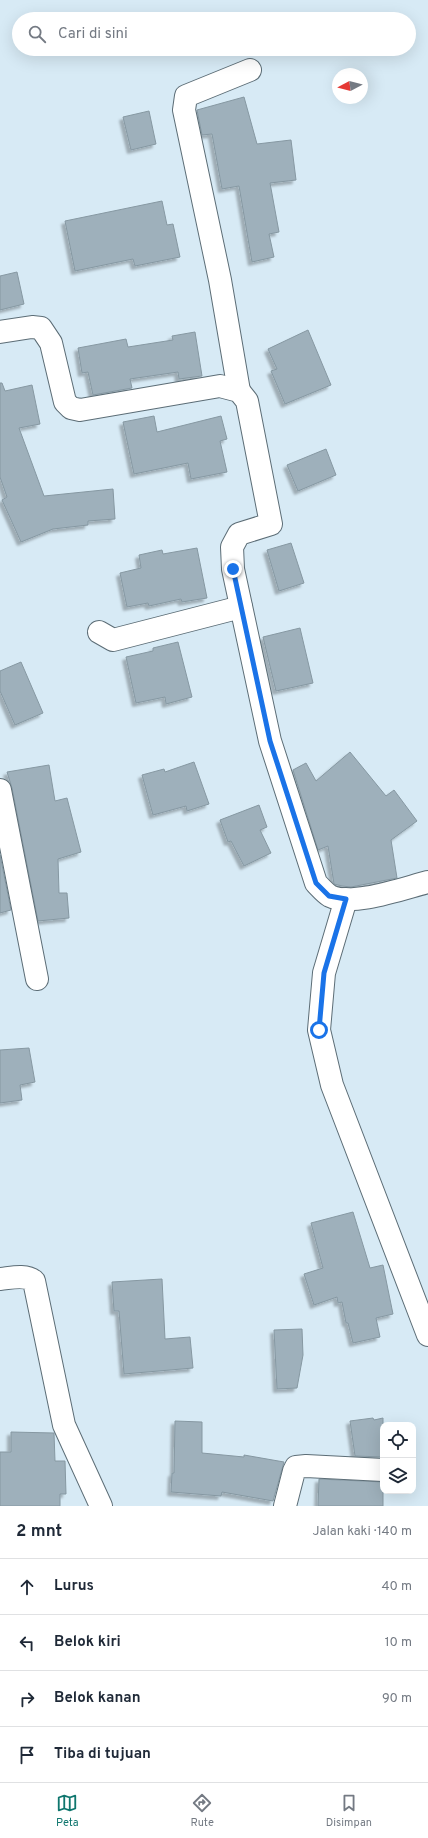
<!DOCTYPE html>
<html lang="id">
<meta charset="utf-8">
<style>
:root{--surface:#fff;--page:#f6f6f7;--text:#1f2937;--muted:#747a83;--line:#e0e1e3;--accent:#0f766e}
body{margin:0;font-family:Overpass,sans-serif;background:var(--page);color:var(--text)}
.controls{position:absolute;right:12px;bottom:12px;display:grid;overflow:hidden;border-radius:8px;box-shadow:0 4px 16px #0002}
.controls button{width:36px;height:36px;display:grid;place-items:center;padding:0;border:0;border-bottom:1px solid var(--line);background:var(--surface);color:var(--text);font:20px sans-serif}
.compass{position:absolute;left:332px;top:68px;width:36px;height:36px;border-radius:50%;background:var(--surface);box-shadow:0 4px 16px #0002;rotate:263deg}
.stop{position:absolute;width:12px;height:12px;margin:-9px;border:3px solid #1a73e8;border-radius:50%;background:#fff}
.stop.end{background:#1a73e8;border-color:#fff;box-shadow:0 1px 4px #0008}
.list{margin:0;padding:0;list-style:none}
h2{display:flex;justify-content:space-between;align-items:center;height:52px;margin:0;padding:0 16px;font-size:17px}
h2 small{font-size:13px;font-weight:400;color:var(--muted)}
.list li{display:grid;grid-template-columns:26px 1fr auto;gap:12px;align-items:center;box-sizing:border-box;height:56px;padding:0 16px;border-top:1px solid var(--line)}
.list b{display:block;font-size:15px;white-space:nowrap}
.list em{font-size:13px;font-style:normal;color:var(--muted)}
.icon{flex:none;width:22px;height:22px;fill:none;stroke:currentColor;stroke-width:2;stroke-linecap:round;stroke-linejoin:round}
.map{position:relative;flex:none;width:428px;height:1506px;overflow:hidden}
.search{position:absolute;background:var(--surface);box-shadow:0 4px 16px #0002;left:12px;right:12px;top:12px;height:44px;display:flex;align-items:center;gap:10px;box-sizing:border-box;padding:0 14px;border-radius:22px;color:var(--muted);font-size:15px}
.sheet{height:276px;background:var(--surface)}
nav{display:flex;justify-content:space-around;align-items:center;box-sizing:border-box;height:56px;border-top:1px solid var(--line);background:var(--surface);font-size:11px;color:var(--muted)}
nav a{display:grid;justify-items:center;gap:2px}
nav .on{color:var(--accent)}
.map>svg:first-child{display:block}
.building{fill:#9eb0bb;stroke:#8698a2;filter:url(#shadow)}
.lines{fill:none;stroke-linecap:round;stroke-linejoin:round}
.street-casing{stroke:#5c6d76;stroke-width:24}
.street{stroke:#fff;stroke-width:22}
.route{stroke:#1a73e8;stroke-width:5}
</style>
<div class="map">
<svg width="428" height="1506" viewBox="0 0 428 1506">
<defs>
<filter id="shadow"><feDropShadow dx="-3.5" dy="3.5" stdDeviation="1" flood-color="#0004"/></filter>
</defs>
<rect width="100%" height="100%" fill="#d7eaf5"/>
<g class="building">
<polygon points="244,97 257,144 291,140 296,180 270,183 279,232 269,234 274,257 252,262 239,186 222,189 212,134 202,135 197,110"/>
<polygon points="149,111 156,144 131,150 123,117"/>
<polygon points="162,201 167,225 173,224 180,257 135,266 133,259 75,271 65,221"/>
<polygon points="17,272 24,304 0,310 0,276"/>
<polygon points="308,330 331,385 285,404 271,371 277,369 268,349"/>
<polygon points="195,332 202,376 179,379 178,372 130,379 132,388 93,395 88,372 82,373 78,348 126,339 128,347 173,340 172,336"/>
<polygon points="0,383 2,383 5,391 32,385 40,424 19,428 44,496 113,489 115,519 88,521 88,525 53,529 21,542 2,500 7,497 0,477"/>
<polygon points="154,416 157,432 221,416 227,439 220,441 227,472 191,479 188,463 134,474 123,422"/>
<polygon points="326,449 336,475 298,491 287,465"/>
<polygon points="291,543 304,583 279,591 267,550"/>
<polygon points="197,548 207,598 182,602 181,599 149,606 148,603 127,607 120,573 141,568 139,555 162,550 163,554"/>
<polygon points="300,628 313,683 276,691 263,637"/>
<polygon points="178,642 192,697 166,704 165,697 136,703 126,657 153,651 153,648"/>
<polygon points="21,662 43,713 15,725 0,691 0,671"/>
<polygon points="350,752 386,796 394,790 417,821 391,840 397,878 351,887 342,886 334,884 328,846 318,850 293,770 306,763 316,781"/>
<polygon points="194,762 209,804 187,811 186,806 153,815 142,775 164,769 165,772"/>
<polygon points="49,765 55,801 67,798 81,852 58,859 59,893 67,893 69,918 38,921 12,788 7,772"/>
<polygon points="259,805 267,827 260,830 271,853 244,866 231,841 228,842 220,820"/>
<polygon points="0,855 11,910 0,913"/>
<polygon points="29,1048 35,1082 20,1085 22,1100 0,1103 0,1050"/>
<polygon points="353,1212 370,1268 383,1265 393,1314 376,1318 380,1337 353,1343 348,1323 346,1323 342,1302 338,1303 337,1297 314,1305 304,1274 323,1268 311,1223"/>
<polygon points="162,1279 165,1339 190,1337 193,1368 124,1374 119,1311 114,1311 112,1282"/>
<polygon points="302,1329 303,1355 297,1388 277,1389 274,1330"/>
<polygon points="373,1418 374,1420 383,1418 383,1457 355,1456 350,1421"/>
<polygon points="175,1421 202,1422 202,1453 244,1457 244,1455 284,1462 273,1501 222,1492 221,1496 171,1492 172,1473 174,1473"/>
<polygon points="11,1432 54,1433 55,1461 65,1461 66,1494 60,1494 60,1506 0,1506 0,1452 11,1452"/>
<polygon points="319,1479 383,1482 383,1506 318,1506"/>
</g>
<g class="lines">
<defs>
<g id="street">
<path d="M 0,332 L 32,327 L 41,328 L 51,343 L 65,402 L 71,408 L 80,410 L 220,386 L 239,391 L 247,401 L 271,524 L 239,534 L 232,547 L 233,569 L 270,741 L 316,883 C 320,887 325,893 330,896 C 352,907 404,888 428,882"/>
<polyline points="239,391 220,280 184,110 186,96 250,70"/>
<polyline points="99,632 113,640 241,607"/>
<polyline points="0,790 37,979"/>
<polyline points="346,899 324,973 319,1030 332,1085 428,1335"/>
<path d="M 0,1279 C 11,1278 25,1274 34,1281 L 64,1425 L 101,1506"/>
<polyline points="285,1506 294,1471 296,1467 306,1466 383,1470"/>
</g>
</defs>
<use href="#street" class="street-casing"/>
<use href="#street" class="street"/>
</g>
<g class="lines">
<polyline class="route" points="233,569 270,741 316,883 329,896 346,899 324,973 319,1030"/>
</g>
</svg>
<div class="controls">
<button><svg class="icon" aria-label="locate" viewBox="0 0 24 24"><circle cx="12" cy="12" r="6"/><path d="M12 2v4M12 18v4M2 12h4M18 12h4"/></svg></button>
<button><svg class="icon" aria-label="layers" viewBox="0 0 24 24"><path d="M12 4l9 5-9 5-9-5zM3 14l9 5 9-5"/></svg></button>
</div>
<svg class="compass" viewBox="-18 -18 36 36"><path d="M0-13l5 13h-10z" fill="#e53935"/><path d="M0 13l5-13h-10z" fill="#747a83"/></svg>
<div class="stop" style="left:319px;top:1030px"></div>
<div class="stop end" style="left:233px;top:569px"></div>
<div class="search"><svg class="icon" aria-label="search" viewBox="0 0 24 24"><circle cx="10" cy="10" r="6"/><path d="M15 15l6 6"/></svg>Cari di sini</div>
</div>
<section class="sheet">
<h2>2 mnt<small>Jalan kaki · 140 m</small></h2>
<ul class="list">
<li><svg class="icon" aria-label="ahead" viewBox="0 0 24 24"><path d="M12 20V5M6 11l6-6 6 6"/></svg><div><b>Lurus</b></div><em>40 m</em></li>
<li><svg class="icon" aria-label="left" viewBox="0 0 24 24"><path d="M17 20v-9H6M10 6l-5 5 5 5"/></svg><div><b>Belok kiri</b></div><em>10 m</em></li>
<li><svg class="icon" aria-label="right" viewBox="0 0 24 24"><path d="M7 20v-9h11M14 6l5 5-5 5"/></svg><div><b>Belok kanan</b></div><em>90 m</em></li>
<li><svg class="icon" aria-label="arrive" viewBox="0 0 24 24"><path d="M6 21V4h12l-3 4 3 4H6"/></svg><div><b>Tiba di tujuan</b></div></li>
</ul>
</section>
<nav>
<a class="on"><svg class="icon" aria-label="map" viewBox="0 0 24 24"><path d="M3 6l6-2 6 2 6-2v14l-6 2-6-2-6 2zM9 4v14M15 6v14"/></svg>Peta</a>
<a><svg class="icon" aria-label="directions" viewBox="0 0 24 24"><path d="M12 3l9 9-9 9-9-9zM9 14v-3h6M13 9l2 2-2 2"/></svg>Rute</a>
<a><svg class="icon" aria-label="saved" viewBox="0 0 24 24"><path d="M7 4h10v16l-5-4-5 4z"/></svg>Disimpan</a>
</nav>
